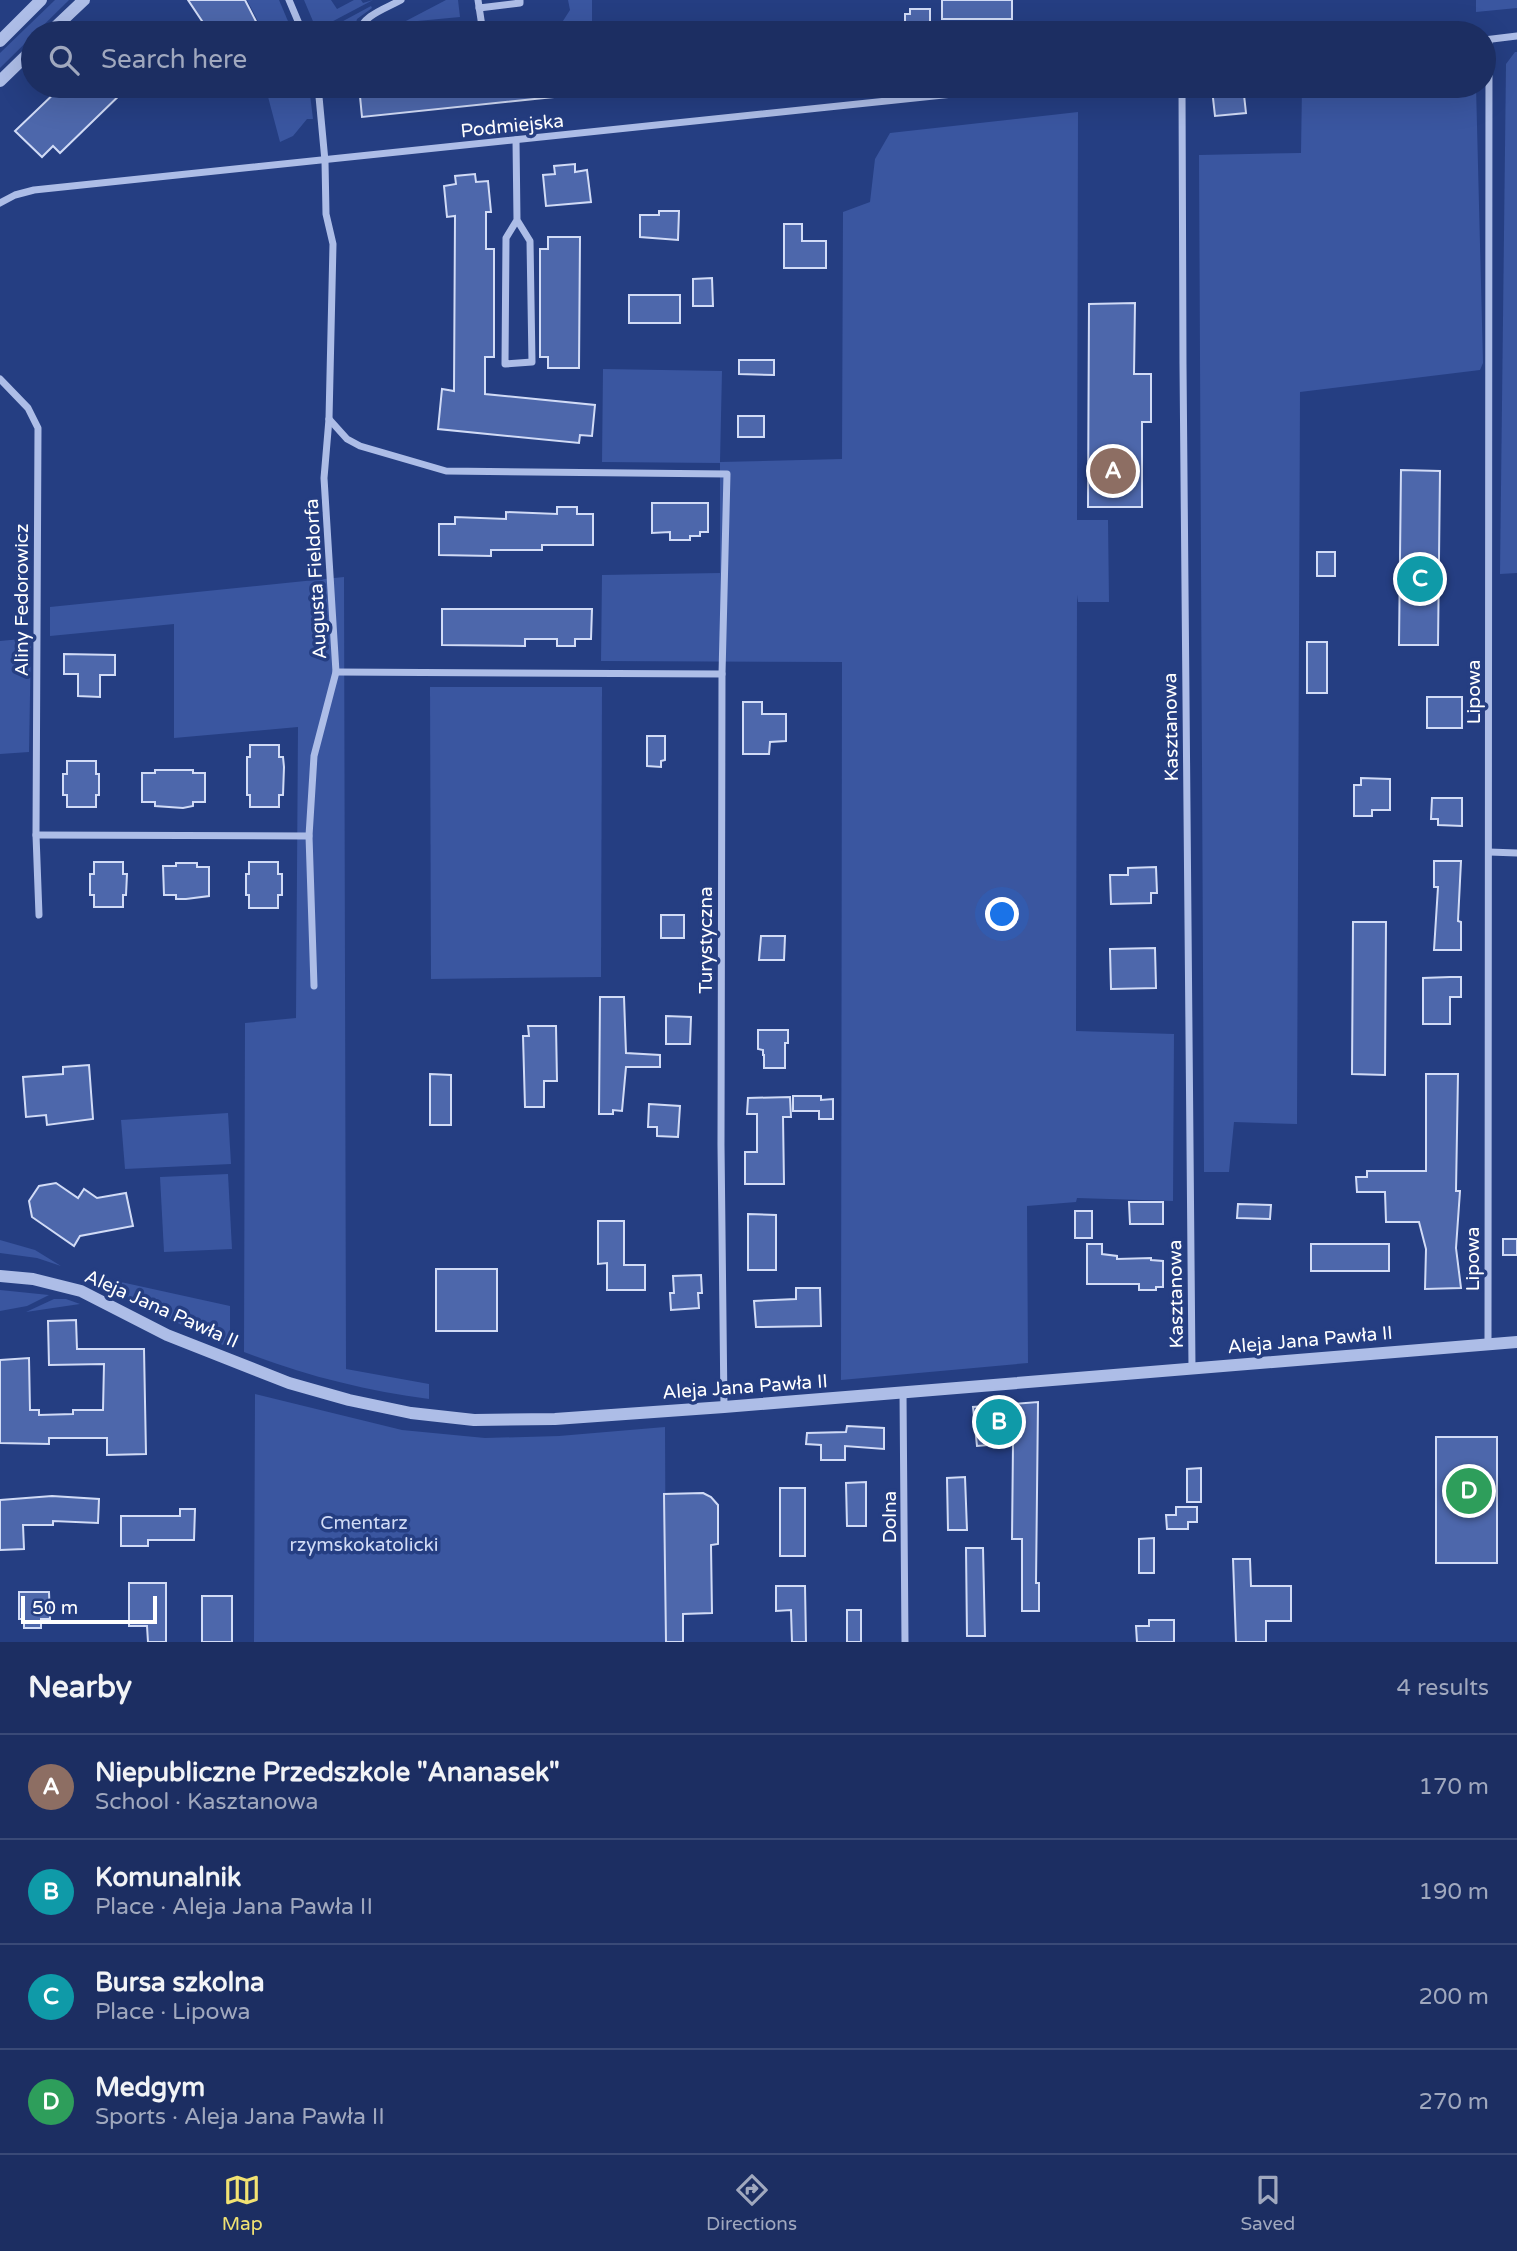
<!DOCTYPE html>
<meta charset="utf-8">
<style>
:root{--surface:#1c2e62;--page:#253668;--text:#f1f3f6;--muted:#a0a8be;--line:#3a4a77;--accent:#f1e272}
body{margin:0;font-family:"Varela Round",sans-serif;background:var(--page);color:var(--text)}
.scale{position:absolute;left:21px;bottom:18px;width:136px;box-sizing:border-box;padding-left:7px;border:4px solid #fff;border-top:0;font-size:19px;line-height:24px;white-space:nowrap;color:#fff;-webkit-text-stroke:5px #253e82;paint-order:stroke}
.you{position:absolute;left:1003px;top:915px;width:24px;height:24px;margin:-18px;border:5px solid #fff;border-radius:50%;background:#1a73e8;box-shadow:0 0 0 10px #1a73e833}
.badge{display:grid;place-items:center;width:46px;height:46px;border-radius:50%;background:var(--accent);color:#fff;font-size:23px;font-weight:700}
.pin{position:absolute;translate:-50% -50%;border:4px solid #fff;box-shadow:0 2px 7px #0006}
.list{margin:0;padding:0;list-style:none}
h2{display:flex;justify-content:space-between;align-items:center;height:91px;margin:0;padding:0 28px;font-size:30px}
h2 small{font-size:23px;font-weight:400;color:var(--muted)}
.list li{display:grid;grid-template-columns:46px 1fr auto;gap:21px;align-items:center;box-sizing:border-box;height:105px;padding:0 28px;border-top:2px solid var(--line)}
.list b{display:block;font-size:26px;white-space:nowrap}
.list p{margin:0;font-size:23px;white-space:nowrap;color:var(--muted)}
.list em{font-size:23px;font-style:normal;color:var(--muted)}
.icon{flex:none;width:38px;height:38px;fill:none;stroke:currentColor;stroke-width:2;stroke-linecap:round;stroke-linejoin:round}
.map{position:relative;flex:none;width:1517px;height:1642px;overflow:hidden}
.search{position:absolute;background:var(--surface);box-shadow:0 7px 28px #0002;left:21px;right:21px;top:21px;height:77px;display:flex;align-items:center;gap:18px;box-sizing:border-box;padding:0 24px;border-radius:38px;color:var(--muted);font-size:26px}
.sheet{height:511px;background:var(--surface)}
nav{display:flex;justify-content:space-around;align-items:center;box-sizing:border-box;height:98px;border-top:2px solid var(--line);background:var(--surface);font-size:19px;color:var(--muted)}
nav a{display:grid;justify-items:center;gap:4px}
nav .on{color:var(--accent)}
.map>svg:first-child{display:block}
.green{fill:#3a56a0}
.building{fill:#4d67ab;stroke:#d1dbf6;stroke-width:2}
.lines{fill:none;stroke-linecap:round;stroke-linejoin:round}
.minor{stroke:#adbde7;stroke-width:7}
.tertiary{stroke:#adbde7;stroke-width:12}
.labels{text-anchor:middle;stroke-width:7;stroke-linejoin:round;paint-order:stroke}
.street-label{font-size:19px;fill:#fff;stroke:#253e82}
.park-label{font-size:19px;fill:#d1dbf6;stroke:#253e82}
</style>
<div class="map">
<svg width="1517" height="1642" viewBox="0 0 1517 1642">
<rect width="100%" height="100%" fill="#253e82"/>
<g class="green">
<polygon points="55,0 69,0 0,68 0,53"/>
<polygon points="247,0 279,0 293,33 264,33"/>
<polygon points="304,0 331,0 337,9 354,0 361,0 363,3 373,0 320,28 315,26"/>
<polygon points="446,0 458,0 460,17 407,22 407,31 383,33"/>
<polygon points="568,0 592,0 592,33 562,33 561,24 570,10"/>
<polygon points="1476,0 1517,0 1517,8 1476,12"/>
<polygon points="371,6 372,8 357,19 353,33 321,33"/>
<polygon points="1515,52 1517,52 1517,573 1500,574 1506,64"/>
<polygon points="281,86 309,86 313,119 307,119 293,136 280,142 267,93 281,89"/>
<polygon points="1302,86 1476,86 1483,363 1480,370 1300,392 1297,1124 1234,1122 1229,1172 1204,1172 1199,155 1301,153"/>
<polygon points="1078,112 1077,520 1108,520 1109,602 1078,602 1077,595 1076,1031 1174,1034 1173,1201 1077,1198 1076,1202 1027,1206 1028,1363 841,1380 842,662 601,661 602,575 720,573 720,463 602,462 603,369 722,371 720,462 842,459 843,212 870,202 875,159 890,133"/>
<path d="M 344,577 L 346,1369 L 429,1384 L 429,1399 C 366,1391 303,1375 244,1352 L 245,1023 L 296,1018 L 298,727 L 174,738 L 174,624 L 50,636 L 50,607 Z"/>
<polygon points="31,638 29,752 0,754 0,641"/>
<polygon points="430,687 602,687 601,977 431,979"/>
<polygon points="228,1113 231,1164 125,1169 121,1120"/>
<polygon points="228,1174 232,1249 164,1252 160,1177"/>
<polygon points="0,1240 35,1250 61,1266 37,1258 0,1253"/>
<polygon points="98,1277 230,1306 230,1336 223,1345 124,1297"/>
<polygon points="0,1290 49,1295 27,1306 0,1311"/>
<polygon points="54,1299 66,1299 80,1304 26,1312"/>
<polygon points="255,1394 402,1430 485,1438 559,1436 665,1427 666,1642 254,1642"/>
</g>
<g class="building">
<polygon points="188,0 245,0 262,33 210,33"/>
<rect x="942" y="0" width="70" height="19"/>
<polygon points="910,9 930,9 930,33 905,33 905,14 910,14"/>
<polygon points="62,86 129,86 60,153 53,146 42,157 15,131"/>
<polygon points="359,86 563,86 563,96 362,117"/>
<polygon points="1243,86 1246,113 1215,116 1212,89"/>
<polygon points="575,164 575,172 587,170 591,202 546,206 543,175 555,174 554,166"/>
<polygon points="475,174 476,182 488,181 491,212 486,212 486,249 494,249 494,357 485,357 485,394 595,405 592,436 580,435 579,443 438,429 442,389 454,391 455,216 447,217 444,186 456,184 455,176"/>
<polygon points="659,211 679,211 678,240 640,237 640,215 659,215"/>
<polygon points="784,224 802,224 802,241 826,241 826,268 784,268"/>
<polygon points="548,237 580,237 579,368 548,368 548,357 540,357 540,249 548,249"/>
<polygon points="712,278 713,306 693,306 693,279"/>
<rect x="629" y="295" width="51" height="28"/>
<polygon points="1135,303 1134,374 1151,374 1151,422 1142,422 1142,507 1088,507 1089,304"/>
<polygon points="739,360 774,360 774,375 739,374"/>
<rect x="738" y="416" width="26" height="21"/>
<polygon points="1401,470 1440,471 1438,645 1399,645"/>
<polygon points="652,503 708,503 708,532 700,532 700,536 690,536 690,540 670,540 670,532 652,533"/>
<polygon points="557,507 577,507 577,514 593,514 593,545 542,545 542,550 491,550 491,556 439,555 439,524 455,524 455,517 506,519 506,512 557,514"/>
<rect x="1317" y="552" width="18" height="24"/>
<polygon points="442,609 592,609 591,639 575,639 575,646 557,646 557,639 525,639 525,646 442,645"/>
<rect x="1307" y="642" width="20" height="51"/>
<polygon points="64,654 115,655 115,675 100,675 100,697 78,696 78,674 64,674"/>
<rect x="1427" y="697" width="35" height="31"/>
<polygon points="743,702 762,702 762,714 786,714 786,741 770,742 769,754 743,754"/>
<polygon points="647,736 665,736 665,760 661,761 661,767 647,766"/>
<polygon points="250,745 279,745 279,757 283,757 284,767 283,795 279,795 279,807 250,807 250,795 247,795 247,757 250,757"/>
<polygon points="67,761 96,761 96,774 99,774 99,795 96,795 96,807 67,807 67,795 63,795 63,774 67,774"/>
<polygon points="155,770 193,770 193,773 205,773 205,802 193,802 193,806 183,808 155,806 155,802 142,802 142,773 155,773"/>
<polygon points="1361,778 1390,779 1390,810 1372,810 1372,816 1354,816 1354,785 1361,785"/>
<polygon points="1432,798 1462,798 1462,826 1438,825 1438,819 1431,819"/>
<polygon points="1434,861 1461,861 1458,921 1461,922 1461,950 1434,950 1438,887 1434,887"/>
<polygon points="94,862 123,862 123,874 127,874 126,895 123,895 123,907 94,907 94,895 90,895 90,874 94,874"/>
<polygon points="249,862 278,862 278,874 282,874 282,895 278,895 278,908 249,908 249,895 246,895 246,874 249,874"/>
<polygon points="176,863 197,863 197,867 209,867 209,896 186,899 176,899 176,895 164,895 163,866 176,866"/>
<polygon points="1156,867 1157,893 1151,893 1151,903 1111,904 1110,875 1128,875 1128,868"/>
<rect x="661" y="915" width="23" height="23"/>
<polygon points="1353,922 1386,922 1385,1075 1352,1074"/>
<polygon points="761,936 785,936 784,960 759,960"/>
<polygon points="1155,948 1156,988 1111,989 1110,949"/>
<polygon points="1450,977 1461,977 1461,997 1450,997 1450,1024 1423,1024 1423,978"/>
<polygon points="600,997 624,997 626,1053 660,1055 660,1067 626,1067 622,1111 613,1110 613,1114 599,1114"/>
<polygon points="666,1016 691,1017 690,1044 666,1044"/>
<polygon points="528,1026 556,1026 557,1081 544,1081 544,1107 525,1107 523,1036 529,1036"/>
<polygon points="758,1030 788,1030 788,1043 785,1043 785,1068 764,1068 764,1055 763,1055 763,1050 758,1049"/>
<polygon points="89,1065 93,1119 47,1125 46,1115 26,1117 23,1077 63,1074 63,1067"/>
<polygon points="430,1074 451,1075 451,1125 430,1125"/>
<polygon points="1426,1074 1458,1074 1456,1191 1460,1191 1456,1248 1461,1288 1425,1289 1426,1249 1419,1222 1386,1222 1385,1192 1357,1192 1356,1177 1367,1177 1367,1171 1426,1171"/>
<polygon points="793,1096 821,1096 821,1100 833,1099 833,1119 819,1119 819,1111 793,1111"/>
<polygon points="790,1097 791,1117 783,1117 784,1184 745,1184 745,1152 757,1152 757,1114 747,1114 748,1098"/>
<polygon points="649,1104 680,1106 678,1137 657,1136 657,1127 648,1127"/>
<polygon points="56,1183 78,1198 84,1189 97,1198 126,1193 133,1226 80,1236 74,1246 32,1217 29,1201 39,1186"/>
<polygon points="1129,1202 1163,1202 1163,1224 1130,1224"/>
<polygon points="1238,1204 1271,1205 1270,1219 1237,1218"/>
<rect x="1075" y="1211" width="17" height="27"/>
<polygon points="748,1214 776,1215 776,1270 748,1270"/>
<polygon points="598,1221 624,1221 624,1265 645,1265 645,1290 607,1290 607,1263 598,1264"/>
<rect x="1503" y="1239" width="14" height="16"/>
<polygon points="1087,1244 1102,1244 1102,1254 1117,1256 1117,1259 1151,1258 1151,1260 1163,1261 1163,1287 1156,1287 1156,1290 1139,1290 1139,1284 1087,1284"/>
<rect x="1311" y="1244" width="78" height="27"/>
<rect x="436" y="1269" width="61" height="62"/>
<polygon points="701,1275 702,1293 698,1293 699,1308 671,1310 670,1293 674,1293 673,1276"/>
<polygon points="796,1288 820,1288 821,1326 756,1327 754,1301 796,1299"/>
<polygon points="76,1320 77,1349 144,1349 146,1454 107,1455 107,1438 49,1438 49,1444 0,1443 0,1360 29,1358 30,1410 39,1410 39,1415 73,1414 73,1410 103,1410 104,1364 49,1365 48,1321"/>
<polygon points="1038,1402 1036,1583 1039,1583 1039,1611 1022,1611 1022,1539 1012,1539 1013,1443 977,1446 973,1407"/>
<polygon points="847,1426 884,1428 884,1449 845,1446 845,1460 821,1460 821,1445 806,1444 807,1433 846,1432"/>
<rect x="1436" y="1437" width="61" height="126"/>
<polygon points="1201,1468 1201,1502 1187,1502 1187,1469"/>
<polygon points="965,1477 967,1530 948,1530 947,1478"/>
<polygon points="866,1482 866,1526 847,1526 846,1483"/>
<rect x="780" y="1488" width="25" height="68"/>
<polygon points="703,1493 711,1497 718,1505 718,1544 711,1545 712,1613 683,1614 683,1642 666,1642 664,1494"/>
<polygon points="52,1496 99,1499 98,1523 53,1521 53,1525 23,1525 24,1549 0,1550 0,1500"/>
<polygon points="1176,1507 1197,1507 1197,1522 1188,1522 1188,1529 1167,1529 1166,1515 1176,1515"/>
<polygon points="180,1509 195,1509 194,1540 148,1540 148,1546 121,1546 121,1516 180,1516"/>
<polygon points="1154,1538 1154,1573 1139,1573 1139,1539"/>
<polygon points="966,1548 983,1548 985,1636 967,1636"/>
<polygon points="1233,1559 1250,1559 1251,1586 1291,1586 1291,1621 1266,1621 1266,1642 1236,1642"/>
<polygon points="129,1583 166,1583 166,1642 148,1642 147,1626 129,1626"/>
<polygon points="776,1586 805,1586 806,1642 792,1642 791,1610 776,1611"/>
<polygon points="19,1592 49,1592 50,1619 41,1619 41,1628 24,1628 24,1619 19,1619"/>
<rect x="202" y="1596" width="30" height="46"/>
<rect x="847" y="1610" width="14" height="32"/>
<polygon points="1149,1620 1174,1620 1174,1642 1137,1642 1136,1626 1149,1626"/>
</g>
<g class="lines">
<g class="minor">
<polyline points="289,0 303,33"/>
<polyline points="478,0 483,33"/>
<polyline points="479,8 520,3 520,0"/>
<path d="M 359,33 C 361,16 387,8 401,0"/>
<polyline points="1484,40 1517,36"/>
<polyline points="1182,86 1183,364 1192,1368"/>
<polyline points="516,140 517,220 506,238 505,364 532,362 530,241 517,220"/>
<polyline points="0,203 15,195 34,190 1029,86"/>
<polyline points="0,379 28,408 38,428 36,835 39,915"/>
<polyline points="329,419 347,439 360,446 446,471 727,474 722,674 721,1145 724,1407"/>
<polyline points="336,672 722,674"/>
<polyline points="36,835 309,836"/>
<polyline points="1489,852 1517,853"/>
<polyline points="314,986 309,836 314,756 336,672 324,478 329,419 333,244 326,214 325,161 318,86"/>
<polyline points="1488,1344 1489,40"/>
<polyline points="903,1392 905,1642"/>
</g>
<g class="tertiary">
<polyline points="49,33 84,0"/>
<polyline points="0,41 41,0"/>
<polyline points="0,81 33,49"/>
<polyline points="0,1276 33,1279 81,1291 167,1335 289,1383 349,1400 411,1413 474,1420 555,1419 724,1407 1517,1342"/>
</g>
</g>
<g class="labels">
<g class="street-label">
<text transform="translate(512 125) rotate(-6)" y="7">Podmiejska</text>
<text transform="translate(315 579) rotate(-93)" y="7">Augusta Fieldorfa</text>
<text transform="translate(21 600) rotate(-90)" y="7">Aliny Fedorowicz</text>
<text transform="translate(1473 692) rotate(-90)" y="7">Lipowa</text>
<text transform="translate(1170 727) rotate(-91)" y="7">Kasztanowa</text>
<text transform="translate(705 940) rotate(-90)" y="7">Turystyczna</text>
<text transform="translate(1472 1259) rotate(-90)" y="7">Lipowa</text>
<text transform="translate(1175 1294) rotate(-91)" y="7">Kasztanowa</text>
<text transform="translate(162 1308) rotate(24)" y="7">Aleja Jana Pawła II</text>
<text transform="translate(1310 1339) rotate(-5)" y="7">Aleja Jana Pawła II</text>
<text transform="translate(745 1386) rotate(-4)" y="7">Aleja Jana Pawła II</text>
<text transform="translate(889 1517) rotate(-90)" y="7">Dolna</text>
</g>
<g class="park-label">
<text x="364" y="1529">Cmentarz<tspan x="364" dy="22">rzymskokatolicki</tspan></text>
</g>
</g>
</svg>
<div class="scale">50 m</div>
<div class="you"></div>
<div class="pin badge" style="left:1113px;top:471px;background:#8d6e63">A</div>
<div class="pin badge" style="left:999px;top:1422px;background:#0f9aa8">B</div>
<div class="pin badge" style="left:1420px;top:579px;background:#0f9aa8">C</div>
<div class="pin badge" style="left:1469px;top:1491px;background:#2e9e5b">D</div>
<div class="search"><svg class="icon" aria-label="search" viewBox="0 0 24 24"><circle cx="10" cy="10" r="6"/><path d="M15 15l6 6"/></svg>Search here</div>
</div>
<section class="sheet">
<h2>Nearby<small>4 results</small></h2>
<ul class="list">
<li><span class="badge" style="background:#8d6e63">A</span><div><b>Niepubliczne Przedszkole &quot;Ananasek&quot;</b><p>School · Kasztanowa</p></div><em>170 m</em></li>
<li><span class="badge" style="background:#0f9aa8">B</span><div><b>Komunalnik</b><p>Place · Aleja Jana Pawła II</p></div><em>190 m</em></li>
<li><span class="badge" style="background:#0f9aa8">C</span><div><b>Bursa szkolna</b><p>Place · Lipowa</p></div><em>200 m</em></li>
<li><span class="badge" style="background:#2e9e5b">D</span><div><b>Medgym</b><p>Sports · Aleja Jana Pawła II</p></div><em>270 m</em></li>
</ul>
</section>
<nav>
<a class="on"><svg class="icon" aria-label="map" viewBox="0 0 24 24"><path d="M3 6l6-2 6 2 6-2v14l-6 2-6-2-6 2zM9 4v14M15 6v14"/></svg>Map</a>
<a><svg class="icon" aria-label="directions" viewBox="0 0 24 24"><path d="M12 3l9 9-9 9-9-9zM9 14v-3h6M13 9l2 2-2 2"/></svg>Directions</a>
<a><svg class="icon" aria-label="saved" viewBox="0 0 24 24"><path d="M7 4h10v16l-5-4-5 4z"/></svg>Saved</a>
</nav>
